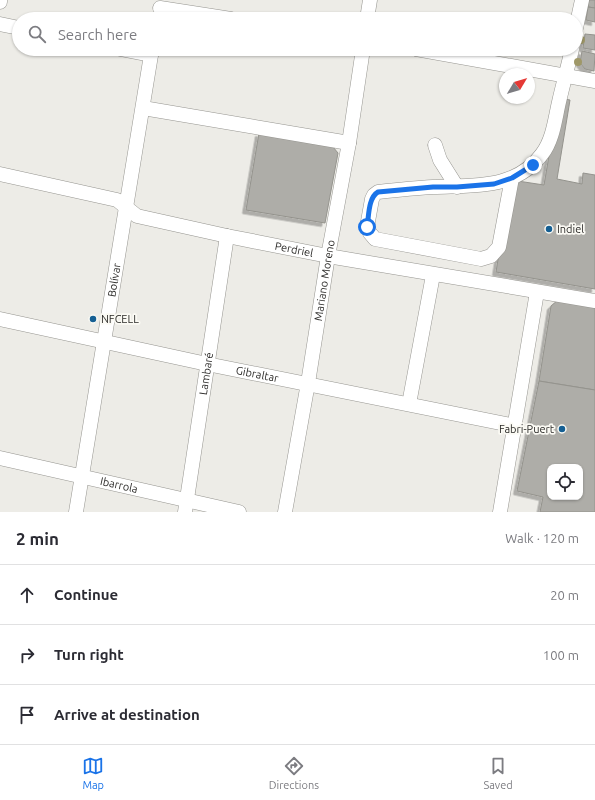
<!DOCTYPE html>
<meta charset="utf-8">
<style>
:root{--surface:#fff;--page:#f2f2f3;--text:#2b2b33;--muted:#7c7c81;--line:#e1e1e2;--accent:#1a73e8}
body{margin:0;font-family:Ubuntu,sans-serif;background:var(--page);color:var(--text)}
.controls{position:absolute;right:12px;bottom:12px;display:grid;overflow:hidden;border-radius:8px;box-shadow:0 1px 3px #0004}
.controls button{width:36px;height:36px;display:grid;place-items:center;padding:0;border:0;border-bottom:1px solid var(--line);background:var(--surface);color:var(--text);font:20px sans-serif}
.compass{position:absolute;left:499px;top:68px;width:36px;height:36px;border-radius:50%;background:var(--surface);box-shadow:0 1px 3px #0004;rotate:52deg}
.stop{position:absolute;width:12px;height:12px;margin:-9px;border:3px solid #1a73e8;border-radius:50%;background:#fff}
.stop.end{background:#1a73e8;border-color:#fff;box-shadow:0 1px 4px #0008}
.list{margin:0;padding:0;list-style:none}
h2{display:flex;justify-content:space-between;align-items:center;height:52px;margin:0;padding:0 16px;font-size:17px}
h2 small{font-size:13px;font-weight:400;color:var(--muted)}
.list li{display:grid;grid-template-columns:26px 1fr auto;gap:12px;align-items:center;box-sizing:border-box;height:60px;padding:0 16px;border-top:1px solid var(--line)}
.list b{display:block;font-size:15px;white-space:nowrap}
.list em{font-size:13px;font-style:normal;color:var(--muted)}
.icon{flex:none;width:22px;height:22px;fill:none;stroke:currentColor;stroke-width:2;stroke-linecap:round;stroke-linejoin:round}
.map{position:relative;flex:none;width:595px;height:512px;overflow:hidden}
.search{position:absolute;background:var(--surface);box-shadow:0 1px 3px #0004;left:12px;right:12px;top:12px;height:44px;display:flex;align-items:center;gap:10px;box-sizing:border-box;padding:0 14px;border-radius:22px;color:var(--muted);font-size:15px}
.sheet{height:232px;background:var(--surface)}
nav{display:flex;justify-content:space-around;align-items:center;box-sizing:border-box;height:56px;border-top:1px solid var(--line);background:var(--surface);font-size:11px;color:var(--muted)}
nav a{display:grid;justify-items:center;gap:2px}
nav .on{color:var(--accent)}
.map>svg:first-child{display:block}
.building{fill:#aeada8;stroke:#94938d;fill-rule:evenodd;filter:url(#shadow)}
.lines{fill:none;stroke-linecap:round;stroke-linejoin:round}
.minor-casing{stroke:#969590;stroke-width:15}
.minor{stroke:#fff;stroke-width:14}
.tree{fill:#9f9868}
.route{stroke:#1a73e8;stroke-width:5}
.poi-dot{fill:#155f93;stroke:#fbfaf4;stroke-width:1.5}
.labels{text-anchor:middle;stroke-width:3.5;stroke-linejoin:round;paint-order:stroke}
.poi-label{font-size:11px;fill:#2c2b29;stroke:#fbfaf4;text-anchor:start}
.street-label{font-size:11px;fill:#2c2b29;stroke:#fbfaf4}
</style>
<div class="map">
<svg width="595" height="512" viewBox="0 0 595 512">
<defs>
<filter id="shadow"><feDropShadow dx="-3.5" dy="3.5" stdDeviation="0" flood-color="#0004"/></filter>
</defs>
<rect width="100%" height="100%" fill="#edece7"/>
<g class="building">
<polygon points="589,0 595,0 595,8 588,7"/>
<polygon points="588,7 595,8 595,22 586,20"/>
<polygon points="585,34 595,35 595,50 583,48"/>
<polygon points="582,51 595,54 594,71 585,69 580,63"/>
<polygon points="559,98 570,100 557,179 582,184 583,173 595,175 595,289 496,272 511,180 544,185"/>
<polygon points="259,133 333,147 338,153 325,223 246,210"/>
<polygon points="558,300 595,306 595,390 539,381 551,306"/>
<path d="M 539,381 L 595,390 L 595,512 L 540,512 L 543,497 L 517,491 ZM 550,467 L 580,467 L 580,497 L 550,497 Z"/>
</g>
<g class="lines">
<defs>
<g id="minor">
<polyline points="0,2 0,0"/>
<polyline points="160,8 231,19"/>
<polyline points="367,19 370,0"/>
<polyline points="0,24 19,28"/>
<polyline points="576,28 582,0"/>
<polyline points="120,49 151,55"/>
<polyline points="416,49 595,81"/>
<polyline points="143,108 349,143"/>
<polyline points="435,145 440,160 457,187"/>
<path id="s1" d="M 0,174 L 117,200 L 137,216 L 227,236 L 328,256 L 595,301"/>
<path d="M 512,178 L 499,247 L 491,256 L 481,259 L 375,239 L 370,233 L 367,227 L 372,199 L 374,195 L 378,192 C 396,190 415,188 433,187 C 472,185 516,190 542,154 C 553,140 555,119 559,102 C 563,84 568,67 572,49"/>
<path id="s2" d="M 0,319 L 207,364 L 516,426"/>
<polyline points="409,404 433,275"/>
<path id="s3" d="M 0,458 L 239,512"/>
<path id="s4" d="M 76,512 L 152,49"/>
<path id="s5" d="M 185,512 L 227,236"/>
<path id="s6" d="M 285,512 L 308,383 L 328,256 L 349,143 L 363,49"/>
<polyline points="500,512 537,292"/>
</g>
</defs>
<use href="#minor" class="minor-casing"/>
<use href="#minor" class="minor"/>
</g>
<g class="tree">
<circle cx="581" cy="40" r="4"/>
<circle cx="578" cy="62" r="4"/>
</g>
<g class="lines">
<path class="route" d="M 367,227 C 369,216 368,198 378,192 L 433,187 L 457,187 L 494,184 L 512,178 L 533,165"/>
</g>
<g class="poi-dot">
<circle cx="549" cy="229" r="4"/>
<circle cx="93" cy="319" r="4"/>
<circle cx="562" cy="429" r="4"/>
</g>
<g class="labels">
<g class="poi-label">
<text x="557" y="233">Indiel</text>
<text x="101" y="323">NFCELL</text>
<text x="554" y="433" text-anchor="end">Fabri-Puert</text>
</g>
<g class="street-label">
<text dy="4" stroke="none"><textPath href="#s1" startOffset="306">Perdriel</textPath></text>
<text dy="4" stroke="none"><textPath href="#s4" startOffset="235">Bolívar</textPath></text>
<text dy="4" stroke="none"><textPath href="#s6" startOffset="235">Mariano Moreno</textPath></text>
<text dy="4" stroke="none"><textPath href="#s5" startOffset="140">Lambaré</textPath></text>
<text dy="4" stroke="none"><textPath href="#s2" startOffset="263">Gibraltar</textPath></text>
<text dy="4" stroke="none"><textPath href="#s3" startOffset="122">Ibarrola</textPath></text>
</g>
</g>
</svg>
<div class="controls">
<button><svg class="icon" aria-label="locate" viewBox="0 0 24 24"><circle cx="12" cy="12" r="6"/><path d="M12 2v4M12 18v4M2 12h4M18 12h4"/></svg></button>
</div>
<svg class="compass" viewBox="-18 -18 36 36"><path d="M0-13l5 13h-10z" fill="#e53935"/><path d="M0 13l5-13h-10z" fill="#7c7c81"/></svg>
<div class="stop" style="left:367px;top:227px"></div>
<div class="stop end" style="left:533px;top:165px"></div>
<div class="search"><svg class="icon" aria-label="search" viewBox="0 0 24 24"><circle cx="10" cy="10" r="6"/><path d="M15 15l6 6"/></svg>Search here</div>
</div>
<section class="sheet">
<h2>2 min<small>Walk · 120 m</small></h2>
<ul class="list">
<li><svg class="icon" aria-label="ahead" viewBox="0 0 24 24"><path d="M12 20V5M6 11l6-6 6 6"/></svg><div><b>Continue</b></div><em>20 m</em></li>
<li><svg class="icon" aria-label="right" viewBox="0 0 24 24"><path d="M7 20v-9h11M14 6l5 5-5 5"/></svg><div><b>Turn right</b></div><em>100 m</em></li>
<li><svg class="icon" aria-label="arrive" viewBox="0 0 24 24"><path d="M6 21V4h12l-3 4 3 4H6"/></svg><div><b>Arrive at destination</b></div></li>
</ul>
</section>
<nav>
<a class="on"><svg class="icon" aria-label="map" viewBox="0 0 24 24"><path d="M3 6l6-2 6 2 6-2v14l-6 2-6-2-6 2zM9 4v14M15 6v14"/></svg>Map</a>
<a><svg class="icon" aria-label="directions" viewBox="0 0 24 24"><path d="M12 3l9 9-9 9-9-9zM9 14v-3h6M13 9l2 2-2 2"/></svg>Directions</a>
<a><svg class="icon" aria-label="saved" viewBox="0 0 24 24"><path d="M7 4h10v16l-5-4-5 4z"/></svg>Saved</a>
</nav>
